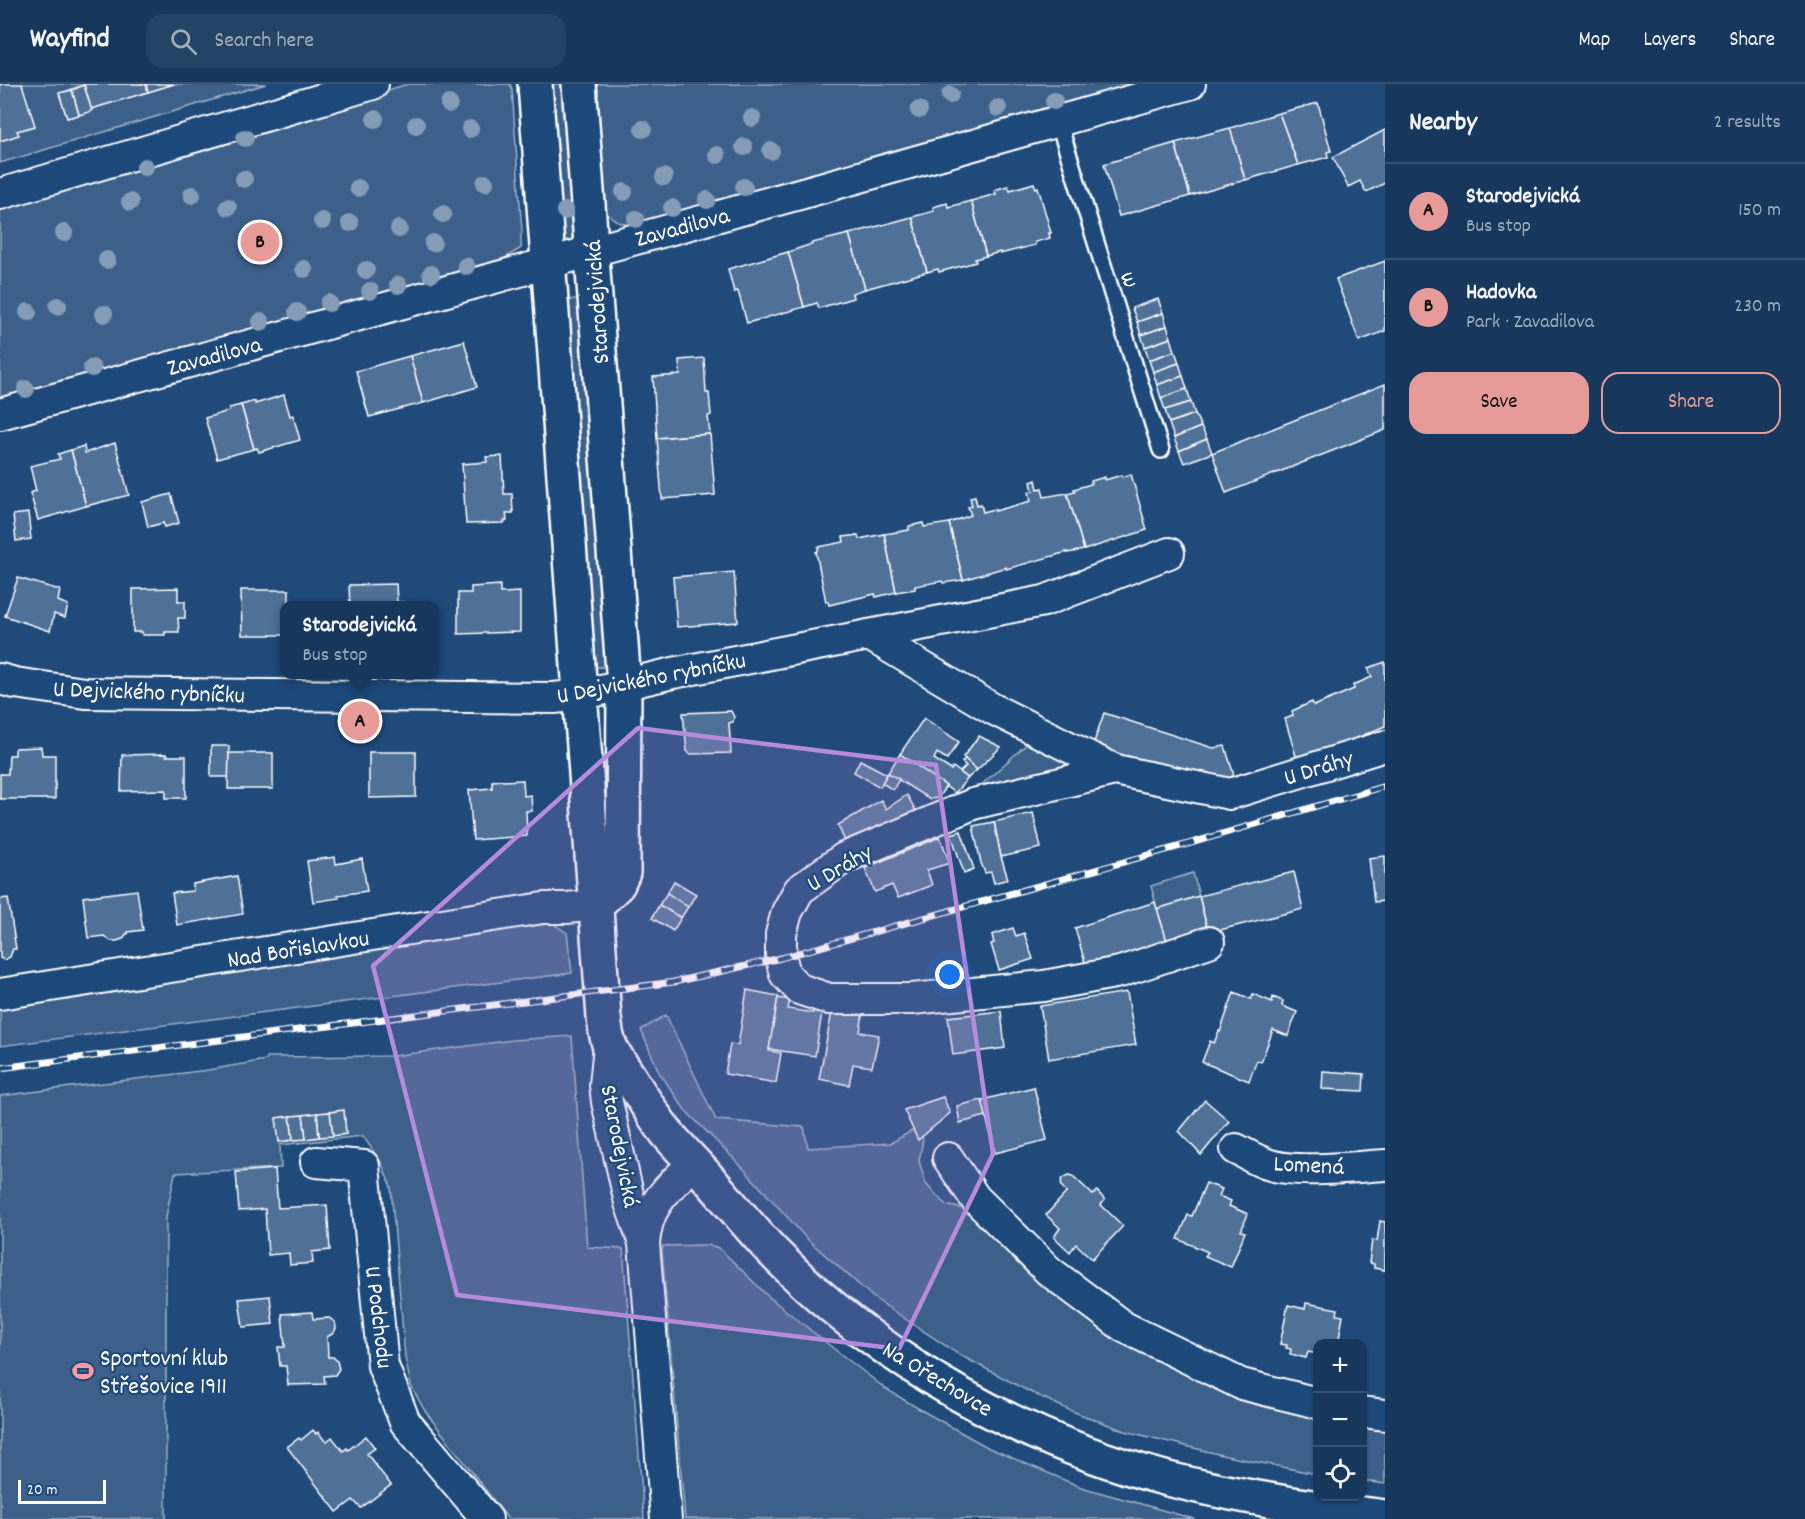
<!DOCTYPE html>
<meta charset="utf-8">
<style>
:root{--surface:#17385c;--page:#244365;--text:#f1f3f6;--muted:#9eacbb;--line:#365272;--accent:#e69b98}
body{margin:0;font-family:Dekko,sans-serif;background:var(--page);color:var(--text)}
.controls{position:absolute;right:18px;bottom:18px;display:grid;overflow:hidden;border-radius:12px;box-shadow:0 2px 4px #0004}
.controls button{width:54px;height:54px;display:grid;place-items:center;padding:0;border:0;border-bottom:2px solid var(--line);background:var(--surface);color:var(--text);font:30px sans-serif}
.scale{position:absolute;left:18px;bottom:15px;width:88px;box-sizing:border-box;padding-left:6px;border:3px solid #fff;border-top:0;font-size:16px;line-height:21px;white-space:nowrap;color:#fff;-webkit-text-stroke:4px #1f4a7a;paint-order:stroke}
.you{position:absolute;left:950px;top:891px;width:21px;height:21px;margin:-15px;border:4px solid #fff;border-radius:50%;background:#1a73e8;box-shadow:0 0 0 9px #1a73e833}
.badge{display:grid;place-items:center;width:39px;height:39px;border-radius:50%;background:var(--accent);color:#111;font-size:20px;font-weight:700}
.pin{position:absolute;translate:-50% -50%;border:3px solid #fff;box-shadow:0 2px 6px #0006}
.popup{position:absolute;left:280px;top:517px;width:159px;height:78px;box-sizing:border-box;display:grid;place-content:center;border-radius:12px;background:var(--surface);filter:drop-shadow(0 2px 4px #0005);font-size:20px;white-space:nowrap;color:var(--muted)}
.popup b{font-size:22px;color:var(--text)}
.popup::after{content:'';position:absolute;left:50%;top:100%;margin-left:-12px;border:12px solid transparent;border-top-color:var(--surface)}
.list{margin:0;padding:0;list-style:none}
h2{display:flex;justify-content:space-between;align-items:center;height:78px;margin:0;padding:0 24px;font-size:26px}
h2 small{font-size:20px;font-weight:400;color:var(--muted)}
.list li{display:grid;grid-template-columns:39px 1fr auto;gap:18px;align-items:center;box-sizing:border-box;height:96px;padding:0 24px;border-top:2px solid var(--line)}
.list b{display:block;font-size:22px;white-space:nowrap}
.list p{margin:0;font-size:20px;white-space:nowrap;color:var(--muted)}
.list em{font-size:20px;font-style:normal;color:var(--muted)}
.actions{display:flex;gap:12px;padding:18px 24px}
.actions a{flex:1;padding:14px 0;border:2px solid var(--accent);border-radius:18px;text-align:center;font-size:21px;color:var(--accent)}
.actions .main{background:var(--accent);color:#111}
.icon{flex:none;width:33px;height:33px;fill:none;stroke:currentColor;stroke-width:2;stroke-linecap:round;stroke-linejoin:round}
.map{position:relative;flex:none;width:1385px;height:1435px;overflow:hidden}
header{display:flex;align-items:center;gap:36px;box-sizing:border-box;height:84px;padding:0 30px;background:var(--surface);border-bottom:2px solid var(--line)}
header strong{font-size:28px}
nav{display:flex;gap:33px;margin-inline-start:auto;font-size:21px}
.search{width:420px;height:54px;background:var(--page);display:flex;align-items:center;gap:15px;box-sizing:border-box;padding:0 21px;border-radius:18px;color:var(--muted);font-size:22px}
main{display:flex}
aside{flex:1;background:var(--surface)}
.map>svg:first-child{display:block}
.green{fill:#3c618b;stroke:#9eb0c5;stroke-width:1.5;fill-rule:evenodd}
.building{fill:#507197;stroke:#fff;stroke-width:1.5}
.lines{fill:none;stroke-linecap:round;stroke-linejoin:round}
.service-casing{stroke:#fff;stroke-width:20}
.minor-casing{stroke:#fff;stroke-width:34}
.tertiary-casing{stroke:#fff;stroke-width:38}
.service{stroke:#1f4a7a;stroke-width:15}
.minor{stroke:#1f4a7a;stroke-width:30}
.tertiary{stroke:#1f4a7a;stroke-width:33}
.rail-casing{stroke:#fff;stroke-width:7}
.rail{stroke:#1f4a7a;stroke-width:4.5;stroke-dasharray:14;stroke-linecap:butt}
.tree{fill:#859cb6}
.marked{fill:#b68bdc;fill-opacity:0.2;stroke:#b68bdc;stroke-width:4.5;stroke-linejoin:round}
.labels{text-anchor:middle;stroke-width:4.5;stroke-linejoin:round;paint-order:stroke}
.street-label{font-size:24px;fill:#fff;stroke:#1f4a7a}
.poi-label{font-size:24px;fill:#fff;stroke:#1f4a7a;text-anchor:start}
</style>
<header>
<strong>Wayfind</strong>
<div class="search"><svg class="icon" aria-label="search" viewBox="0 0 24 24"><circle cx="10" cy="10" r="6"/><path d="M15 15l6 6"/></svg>Search here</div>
<nav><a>Map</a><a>Layers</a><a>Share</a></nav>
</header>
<main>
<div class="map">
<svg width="1385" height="1435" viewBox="0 0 1385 1435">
<rect width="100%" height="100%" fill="#1f4a7a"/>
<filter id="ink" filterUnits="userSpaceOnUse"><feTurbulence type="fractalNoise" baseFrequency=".0167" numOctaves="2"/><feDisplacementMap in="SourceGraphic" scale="12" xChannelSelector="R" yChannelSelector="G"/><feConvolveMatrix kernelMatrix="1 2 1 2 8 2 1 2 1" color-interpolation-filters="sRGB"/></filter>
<g filter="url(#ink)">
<g class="green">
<polygon points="22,0 84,0 59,10 67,34 91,27 91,25 174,0 266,0 0,79 0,57 18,51 17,47"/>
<polygon points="408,0 510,0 512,5 522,148 521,151 521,164 502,176 0,315 0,122"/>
<polygon points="547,0 564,0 575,150 571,156 564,156 561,154"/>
<polygon points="591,0 1134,0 628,141 618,138 605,128"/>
<path d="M 581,213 L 606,580 C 603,584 599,584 595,582 L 563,218 Z"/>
<polygon points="1029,658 1079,681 969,712"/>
<polygon points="1193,789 1199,812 1157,825 1151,802"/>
<polygon points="549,837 567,849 572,889 0,962 0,925"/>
<polygon points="666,931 716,1036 804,1043 808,1064 891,1059 913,1046 918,1055 922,1052 923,1055 919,1077 926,1100 946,1121 968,1126 1044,1199 1317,1333 1317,1390 1226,1372 1125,1347 1069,1326 1026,1306 958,1270 874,1214 807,1155 742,1083 685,1026 659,988 641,946"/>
<path d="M 572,952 L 587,1163 L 623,1165 L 644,1435 L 508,1435 L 425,1327 L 411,1302 L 405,1273 L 391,1103 L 381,1078 L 363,1052 L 280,1061 L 281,1084 L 175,1089 L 166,1133 L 166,1435 L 0,1435 L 0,1012 L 208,986 L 266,976 L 267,973 L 393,972 L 513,956 ZM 344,1026 L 346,1050 L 279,1058 L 277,1034 Z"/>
<polygon points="708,1161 719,1164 769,1213 838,1268 886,1305 921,1326 989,1364 1081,1403 1194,1435 685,1435 662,1167 663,1162"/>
<polygon points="1362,1342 1385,1344 1385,1400 1363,1397"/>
</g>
<g class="building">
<polygon points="0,0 22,0 35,42 17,47 19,51 0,57"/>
<polygon points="84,0 146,0 148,8 91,25"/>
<polygon points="146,0 174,0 148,8"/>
<polygon points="84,1 92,27 79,31 72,6"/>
<polygon points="72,6 79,31 67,34 59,9"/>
<polygon points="1318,19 1331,67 1327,68 1328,73 1298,81 1279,29"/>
<polygon points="1279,29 1298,81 1245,96 1230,44"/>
<polygon points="1230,44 1245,96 1190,112 1175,59"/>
<polygon points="1385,46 1385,99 1366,108 1360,97 1348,103 1333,73"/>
<polygon points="1175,59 1190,112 1119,132 1104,80"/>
<polygon points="1034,99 1036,104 1038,103 1051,149 1049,149 1050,154 1035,158 1035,161 1000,170 1000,168 986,172 971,117 996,110 994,106 1008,102 1010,106"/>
<polygon points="971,117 986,172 975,175 976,178 939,188 938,185 927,188 912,133 934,127 933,123 947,119 948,123"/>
<polygon points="912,133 927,188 865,205 849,150"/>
<polygon points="849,150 865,205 852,209 853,214 819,224 817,219 804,223 788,168 812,160 812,159"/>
<polygon points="788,168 804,223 747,239 738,207 734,208 728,185"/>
<polygon points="1385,177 1385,247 1359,257 1336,195"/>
<polygon points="1158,215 1163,229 1137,238 1132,224"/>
<polygon points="1163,229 1167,242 1141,251 1137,238"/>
<polygon points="1167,242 1171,254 1145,263 1141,251"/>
<polygon points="1171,254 1175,267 1149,276 1145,263"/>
<polygon points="464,257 477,303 423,319 410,272"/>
<polygon points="1175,267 1179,279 1153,288 1149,276"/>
<polygon points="410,272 423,319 369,333 356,287"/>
<polygon points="704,274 706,309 709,309 711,331 708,332 710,350 657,354 653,293 680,291 679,276"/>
<polygon points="1179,279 1183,292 1157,301 1153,288"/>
<polygon points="1183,292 1187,305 1161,314 1157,301"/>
<polygon points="1385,300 1385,346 1226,409 1212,369"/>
<polygon points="1187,305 1191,318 1165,326 1161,314"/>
<polygon points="284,311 290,332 293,331 300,356 259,368 257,364 254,365 241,321 255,317 255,320"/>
<polygon points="1191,318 1195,330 1169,339 1165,326"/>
<polygon points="241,321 254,365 217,375 205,334 229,327 229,324"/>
<polygon points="1195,330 1201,343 1174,354 1169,339"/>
<polygon points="1201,343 1207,355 1179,367 1174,354"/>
<polygon points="710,350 715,411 662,415 657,354"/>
<polygon points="1207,355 1212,369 1184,379 1179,367"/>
<polygon points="115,359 129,411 86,422 71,366 84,362 85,369"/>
<polygon points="71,366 86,422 38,436 30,409 36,407 30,382 60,375 58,370"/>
<polygon points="502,372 504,410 512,410 513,429 506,429 507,437 504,437 504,439 466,440 462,380 487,378 486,373"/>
<polygon points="1131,390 1147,446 1084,466 1067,409 1075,407 1074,405 1091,400 1091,397 1105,393 1105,396 1122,391 1123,393"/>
<polygon points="1036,396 1038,405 1042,404 1044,413 1067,409 1084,466 1067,469 1067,468 1006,485 1006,483 963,496 949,439 971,431 968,423 972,422 970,413 975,412 977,421 981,420 983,428 995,425 995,427 1031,417 1029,408 1033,407 1031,398"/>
<polygon points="171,410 179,439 165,443 163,439 148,443 142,418"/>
<polygon points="28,429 31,455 16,457 13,431"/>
<polygon points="923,439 924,443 949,439 963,496 943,499 942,497 915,502 915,505 896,508 884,450 909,446 909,442"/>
<polygon points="884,450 896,508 876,513 875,510 829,521 828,517 826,518 816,468 818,467 818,463 844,458 843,453 858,451 859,455"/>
<polygon points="734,488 738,538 677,543 673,493"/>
<polygon points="18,494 60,506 58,517 68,521 65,534 54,530 50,547 5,532"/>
<polygon points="396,500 397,518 403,518 403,522 350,522 349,501"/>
<polygon points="500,501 500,509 520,508 520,548 458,550 458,509 471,509 471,503"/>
<polygon points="178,504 178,517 185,517 185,534 178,534 179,548 165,548 165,551 142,551 142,548 133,548 133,505"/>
<polygon points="241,506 289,506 289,518 295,518 295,522 285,522 285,551 242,551"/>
<polygon points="1385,578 1385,642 1298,679 1285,635 1293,632 1292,627 1312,618 1314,622 1354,605 1353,601 1372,593 1368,584"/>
<polygon points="731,627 734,633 733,638 729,639 731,669 690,670 687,667 683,629"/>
<polygon points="1104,629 1213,664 1225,662 1235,695 1222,695 1123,671 1093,661"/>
<polygon points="924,634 959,658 947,675 937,669 934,675 951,686 953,683 968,694 955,709 900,670"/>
<polygon points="979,652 1001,663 977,686 963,673"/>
<rect x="211" y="662" width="18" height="31"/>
<polygon points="41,663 42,671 55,671 55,715 0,715 0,690 8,690 9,671 15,671 15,664"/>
<polygon points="369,668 416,668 416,713 369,714"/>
<polygon points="229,669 273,669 273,705 228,705"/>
<polygon points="166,670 166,672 186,672 186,714 166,714 166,706 121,707 122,671"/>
<polygon points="900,670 946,702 938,714 929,715 888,689"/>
<polygon points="965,675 977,686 968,694 960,688 966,682 962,678"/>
<polygon points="860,676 887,690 880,703 854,688"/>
<polygon points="888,689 899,695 893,706 882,699"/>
<polygon points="503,696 503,697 523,696 524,712 531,711 532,727 526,727 527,752 473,756 469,706 492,704 492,697"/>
<polygon points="907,711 917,729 847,762 838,741 881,716 886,725"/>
<polygon points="1033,729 1041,764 1001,773 994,738"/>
<polygon points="994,738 1001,773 1008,795 994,799 991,788 985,789 981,779 973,742"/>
<polygon points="961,747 974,785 964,789 951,750"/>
<polygon points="940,753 950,779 927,786 932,801 898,814 892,801 875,808 865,784"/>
<polygon points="1385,772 1385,817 1374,818 1369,774"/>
<polygon points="335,773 336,780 362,775 367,807 338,811 339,814 313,818 307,777"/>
<polygon points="1294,788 1303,825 1208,849 1199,812"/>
<polygon points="237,792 243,830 177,841 172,809 193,807 193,800"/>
<polygon points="674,797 696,810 688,823 667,809"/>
<polygon points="137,806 143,846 128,848 128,850 126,850 123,855 116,857 111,857 104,852 88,854 83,813"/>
<polygon points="667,809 688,823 681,834 659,821"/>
<polygon points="1199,812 1209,852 1169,864 1157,825"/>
<polygon points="8,814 16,865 13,865 10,873 4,876 0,874 0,815"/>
<polygon points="1155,818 1169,864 1088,889 1075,844"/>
<polygon points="659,821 681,834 673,847 652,834"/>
<polygon points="1013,844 1016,852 1024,849 1033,875 999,886 991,860 994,859 992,851"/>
<polygon points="747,906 778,912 769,967 781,969 776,999 725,990 730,960 738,961"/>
<polygon points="1127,908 1136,961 1049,975 1040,922"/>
<polygon points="1234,908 1251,915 1253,910 1272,918 1273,913 1283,917 1282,922 1297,928 1288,952 1273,946 1261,978 1257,976 1249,997 1202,978 1210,957 1214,959 1219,947 1220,948"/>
<polygon points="778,914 790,916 788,925 813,929 815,921 823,922 815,972 769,965"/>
<polygon points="833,923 863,929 860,948 879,951 872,983 853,980 849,1001 819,995"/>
<polygon points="1001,927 1005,964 953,971 948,933"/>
<polygon points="1323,987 1364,990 1363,1007 1322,1005"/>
<polygon points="1034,1003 1047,1056 995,1069 982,1016"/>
<polygon points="943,1013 950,1029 918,1056 904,1026"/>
<polygon points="982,1016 986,1032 960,1039 957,1022"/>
<polygon points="1205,1016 1229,1037 1201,1071 1179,1047"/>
<polygon points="344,1026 346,1050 333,1052 330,1028"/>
<polygon points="330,1028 333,1052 319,1053 317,1029"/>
<polygon points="317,1029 319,1053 306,1055 303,1031"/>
<polygon points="303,1031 306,1055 293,1056 290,1032"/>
<polygon points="290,1032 293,1056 279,1058 276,1034"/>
<polygon points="275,1085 278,1124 327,1121 330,1166 312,1168 313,1179 290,1181 289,1169 268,1171 265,1125 239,1127 236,1088"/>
<polygon points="1069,1091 1073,1092 1093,1111 1097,1107 1105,1116 1101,1121 1123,1142 1092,1175 1076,1160 1070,1168 1054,1153 1060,1144 1046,1131 1067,1108 1062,1103 1061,1098 1063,1094"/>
<polygon points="1206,1099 1222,1105 1219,1112 1231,1117 1229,1122 1248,1130 1241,1147 1245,1148 1231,1183 1205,1172 1208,1168 1178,1155 1188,1131 1192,1132"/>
<polygon points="1380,1137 1385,1138 1385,1186 1374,1184 1374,1180 1369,1179 1372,1156 1377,1157"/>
<polygon points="270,1212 273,1240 243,1243 239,1215"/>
<polygon points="1306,1219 1338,1225 1337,1231 1343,1232 1338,1260 1318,1260 1318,1270 1308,1268 1306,1274 1290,1270 1291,1265 1286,1264 1287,1261 1280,1260 1288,1221 1305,1225"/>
<polygon points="312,1228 313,1235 329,1234 335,1238 336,1244 334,1249 327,1253 328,1273 333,1273 337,1277 339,1285 335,1291 324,1292 325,1300 288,1301 286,1282 280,1282 278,1263 285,1263 282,1230"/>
<polygon points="313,1346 316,1350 318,1348 326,1358 332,1353 343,1367 347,1364 348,1366 366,1352 375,1364 367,1370 391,1401 361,1424 353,1416 337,1428 287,1363 299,1354 301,1356"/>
</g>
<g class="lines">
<defs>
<polyline id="service" points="1058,37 1161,366"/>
<g id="minor">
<polyline points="0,110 373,0"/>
<polyline points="0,330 803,109 1190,0"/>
<polyline points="869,551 993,625 1115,686"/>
<polyline points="0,595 15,599 85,609 554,614 580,611 673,589 1044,517 1169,469"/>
<polyline points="1209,858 1120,888 1044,902 912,915 829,915 799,905 785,890 781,874 781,850 787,828 799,806 844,774 973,720 1115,686 1230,710 1385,662"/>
<polyline points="0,910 543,824 567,824 596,821"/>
<polyline points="609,961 605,1001 607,1018 630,1119 644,1159 666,1435"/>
<path d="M 1236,1065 C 1246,1070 1256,1076 1267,1080 C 1295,1090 1354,1083 1385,1081"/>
<polyline points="948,1074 975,1114 1049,1187 1124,1243 1241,1300 1318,1319"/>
<polyline points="316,1078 364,1082 383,1282 405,1338 487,1435"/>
<path d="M 644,1159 C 645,1151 646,1143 649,1135 C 656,1113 678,1094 695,1079"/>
<polyline points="1362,1328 1385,1331"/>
</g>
<g id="tertiary">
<path d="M 535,0 L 604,933 C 605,942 606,954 610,962 C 614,972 622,982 628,991 C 640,1010 652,1030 666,1048 C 679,1064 695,1079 709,1095 C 732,1121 753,1148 777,1172 C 884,1280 1022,1356 1168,1395 C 1239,1413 1312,1424 1385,1433"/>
<polyline points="579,0 624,600 623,789 618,800 596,821"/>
</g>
</defs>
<use href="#service" class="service-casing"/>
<use href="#minor" class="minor-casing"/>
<use href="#tertiary" class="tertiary-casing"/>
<use href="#service" class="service"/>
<use href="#minor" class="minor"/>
<use href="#tertiary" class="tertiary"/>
<defs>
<polyline id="rail" points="0,984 674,898 781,874 1188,760 1385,702"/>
</defs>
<use href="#rail" class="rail-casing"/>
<use href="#rail" class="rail"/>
</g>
<g class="tree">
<circle cx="950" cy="11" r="9"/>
<circle cx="1054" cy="17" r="9"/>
<circle cx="449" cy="20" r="9"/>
<circle cx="998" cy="24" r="9"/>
<circle cx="919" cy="26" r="9"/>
<circle cx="752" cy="34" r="9"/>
<circle cx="375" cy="35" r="9"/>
<circle cx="416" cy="41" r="9"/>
<circle cx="470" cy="45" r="9"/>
<circle cx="643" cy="45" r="9"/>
<circle cx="245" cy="54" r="9"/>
<circle cx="744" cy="63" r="9"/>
<circle cx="771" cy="67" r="9"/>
<circle cx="717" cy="71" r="9"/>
<circle cx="145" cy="83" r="9"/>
<circle cx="664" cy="93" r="9"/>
<circle cx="244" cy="95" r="9"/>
<circle cx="485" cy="99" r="9"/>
<circle cx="744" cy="103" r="9"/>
<circle cx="358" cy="104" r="9"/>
<circle cx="624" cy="108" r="9"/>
<circle cx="192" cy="111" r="9"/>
<circle cx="707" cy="116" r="9"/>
<circle cx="130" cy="118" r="9"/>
<circle cx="228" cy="123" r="9"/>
<circle cx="672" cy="124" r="9"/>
<circle cx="565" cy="127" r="9"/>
<circle cx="443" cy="130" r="9"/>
<circle cx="636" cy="135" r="9"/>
<circle cx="322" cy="137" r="9"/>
<circle cx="350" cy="139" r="9"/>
<circle cx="399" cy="145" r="9"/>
<circle cx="64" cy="149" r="9"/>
<circle cx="433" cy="159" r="9"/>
<circle cx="107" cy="176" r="9"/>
<circle cx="466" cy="182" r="9"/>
<circle cx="304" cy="185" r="9"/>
<circle cx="366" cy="186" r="9"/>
<circle cx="431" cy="190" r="9"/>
<circle cx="398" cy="201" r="9"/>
<circle cx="370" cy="207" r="9"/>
<circle cx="329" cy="219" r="9"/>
<circle cx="58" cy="222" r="9"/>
<circle cx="28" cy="228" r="9"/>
<circle cx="297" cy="228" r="9"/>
<circle cx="104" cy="230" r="9"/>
<circle cx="261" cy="238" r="9"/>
<circle cx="92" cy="284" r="9"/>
<circle cx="26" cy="305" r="9"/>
</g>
</g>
<path class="marked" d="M 638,644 L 936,681 L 993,1070 L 899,1265 L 457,1211 L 373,882 Z"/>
<defs>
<symbol id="stadium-bare" viewBox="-9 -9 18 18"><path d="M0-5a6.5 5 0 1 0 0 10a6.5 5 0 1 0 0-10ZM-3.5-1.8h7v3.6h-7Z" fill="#ff9aa2" stroke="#1f4a7a" stroke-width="2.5" paint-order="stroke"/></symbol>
</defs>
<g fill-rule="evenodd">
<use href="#stadium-bare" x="68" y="1272" width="30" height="30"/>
</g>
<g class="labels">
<g class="street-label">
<text transform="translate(682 142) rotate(-15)" y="8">Zavadilova</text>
<text transform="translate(1131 195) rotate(73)" y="8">w</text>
<text transform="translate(596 218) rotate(-94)" y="8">Starodejvická</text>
<text transform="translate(214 271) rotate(-15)" y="8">Zavadilova</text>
<text transform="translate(651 593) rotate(-11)" y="8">U Dejvického rybníčku</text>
<text transform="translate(149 607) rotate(2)" y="8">U Dejvického rybníčku</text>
<text transform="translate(1318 683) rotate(-17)" y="8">U Dráhy</text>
<text transform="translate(839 783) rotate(-30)" y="8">U Dráhy</text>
<text transform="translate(298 864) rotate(-9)" y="8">Nad Bořislavkou</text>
<text transform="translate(621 1062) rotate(79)" y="8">Starodejvická</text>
<text transform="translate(1309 1080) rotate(3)" y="8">Lomená</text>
<text transform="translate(380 1233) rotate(83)" y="8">U Podchodu</text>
<text transform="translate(938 1294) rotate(31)" y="8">Na Ořechovce</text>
</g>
<g class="poi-label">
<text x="100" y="1281">Sportovní klub<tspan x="100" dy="28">Střešovice 1911</tspan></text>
</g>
</g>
</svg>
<div class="controls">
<button>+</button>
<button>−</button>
<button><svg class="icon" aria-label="locate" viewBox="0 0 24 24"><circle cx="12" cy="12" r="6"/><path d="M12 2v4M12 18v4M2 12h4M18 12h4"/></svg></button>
</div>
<div class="scale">20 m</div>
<div class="you"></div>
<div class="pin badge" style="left:360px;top:637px">A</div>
<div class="popup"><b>Starodejvická</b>Bus stop</div>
<div class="pin badge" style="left:260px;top:158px">B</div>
</div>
<aside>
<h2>Nearby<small>2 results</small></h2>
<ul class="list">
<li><span class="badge">A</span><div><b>Starodejvická</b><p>Bus stop</p></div><em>150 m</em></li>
<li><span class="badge">B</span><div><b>Hadovka</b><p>Park · Zavadilova</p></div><em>230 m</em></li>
</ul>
<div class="actions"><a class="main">Save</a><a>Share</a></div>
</aside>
</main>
